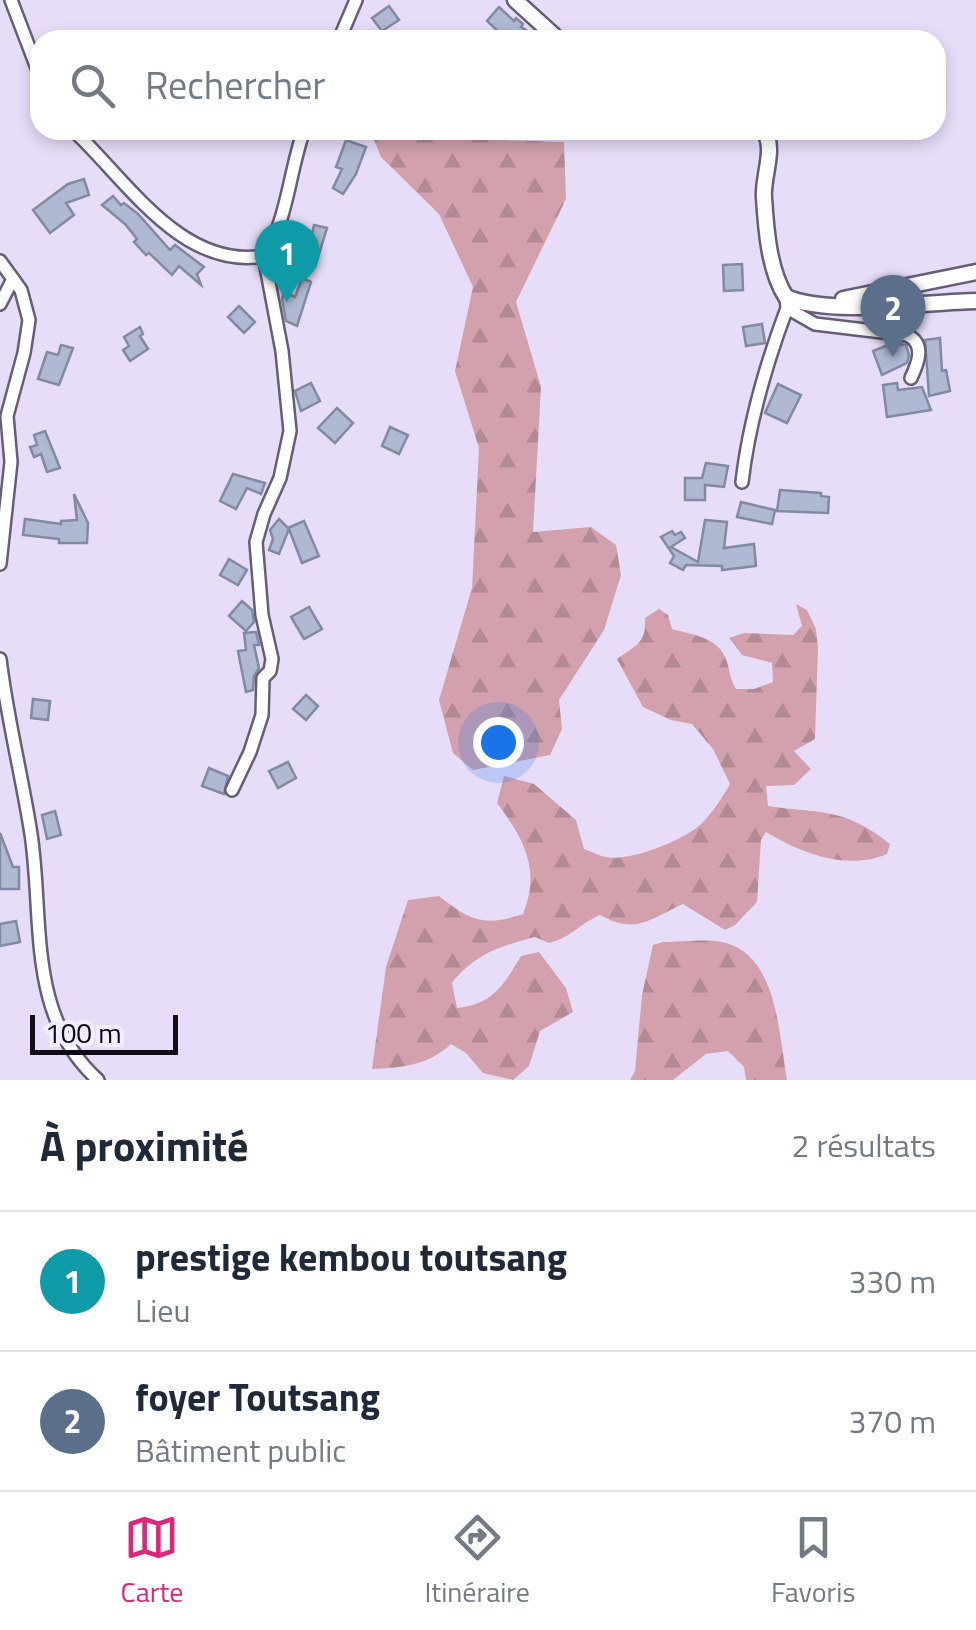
<!DOCTYPE html>
<html lang="fr">
<meta charset="utf-8">
<style>
:root{--surface:#fff;--page:#f2f2f3;--text:#1f2937;--muted:#747a83;--line:#e0e1e3;--accent:#db2777}
body{margin:0;font-family:"Titillium Web",sans-serif;background:var(--page);color:var(--text)}
.scale{position:absolute;left:30px;bottom:25px;width:148px;box-sizing:border-box;padding-left:10px;border:5px solid #100c16;border-top:0;font-size:28px;line-height:35px;white-space:nowrap;color:#100c16;-webkit-text-stroke:8px #f2edfe;paint-order:stroke}
.you{position:absolute;left:498px;top:742px;width:35px;height:35px;margin:-25px;border:8px solid #fff;border-radius:50%;background:#1a73e8;box-shadow:0 0 0 15px #1a73e833}
.badge{display:grid;place-items:center;width:65px;height:65px;border-radius:50%;background:var(--accent);color:#fff;font-size:32px;font-weight:700}
.pin{position:absolute;translate:-50% -82px;filter:drop-shadow(0 2px 5px #0008)}
.pin::after{content:'';position:absolute;top:52px;width:35px;height:30px;background:inherit;clip-path:polygon(0 0,100% 0,50% 100%)}
.list{margin:0;padding:0;list-style:none}
h2{display:flex;justify-content:space-between;align-items:center;height:130px;margin:0;padding:0 40px;font-size:42px}
h2 small{font-size:32px;font-weight:400;color:var(--muted)}
.list li{display:grid;grid-template-columns:65px 1fr auto;gap:30px;align-items:center;box-sizing:border-box;height:140px;padding:0 40px;border-top:2px solid var(--line)}
.list b{display:block;font-size:38px;white-space:nowrap}
.list p{margin:0;font-size:32px;white-space:nowrap;color:var(--muted)}
.list em{font-size:32px;font-style:normal;color:var(--muted)}
.icon{flex:none;width:55px;height:55px;fill:none;stroke:currentColor;stroke-width:2;stroke-linecap:round;stroke-linejoin:round}
.map{position:relative;flex:none;width:976px;height:1080px;overflow:hidden}
.search{position:absolute;background:var(--surface);box-shadow:0 5px 15px #0003;left:30px;right:30px;top:30px;height:110px;display:flex;align-items:center;gap:25px;box-sizing:border-box;padding:0 35px;border-radius:30px;color:var(--muted);font-size:38px}
.sheet{height:410px;background:var(--surface)}
nav{display:flex;justify-content:space-around;align-items:center;box-sizing:border-box;height:140px;border-top:2px solid var(--line);background:var(--surface);font-size:28px;color:var(--muted)}
nav a{display:grid;justify-items:center;gap:5px}
nav .on{color:var(--accent)}
.map>svg:first-child{display:block}
.forest{fill:url(#forest-firs)}
.building{fill:#afb9d3;stroke:#828aa3;stroke-width:2.5}
.lines{fill:none;stroke-linecap:round;stroke-linejoin:round}
.minor-casing{stroke:#665e76;stroke-width:16}
.tertiary-casing{stroke:#665e76;stroke-width:19}
.minor{stroke:#fff;stroke-width:11}
.tertiary{stroke:#fff;stroke-width:14}
</style>
<div class="map">
<svg width="976" height="1080" viewBox="0 0 976 1080">
<defs>
<pattern id="forest-firs" width="22" height="20" patternUnits="userSpaceOnUse" patternTransform="scale(2.5)"><rect width="22" height="20" fill="#d2a1ad"/><path d="M5 1l3.5 6h-7zM16 11l3.5 6h-7z" fill="#b38994"/></pattern>
</defs>
<rect width="100%" height="100%" fill="#e7ddf9"/>
<g class="forest">
<polygon points="370,130 474,130 474,139 564,142 566,199 516,302 541,387 533,532 591,527 616,545 621,575 604,630 559,700 562,729 550,755 473,770 453,753 439,700 472,588 479,448 455,371 473,287 439,214 381,157"/>
<path d="M 796,604 L 807,610 L 816,629 L 818,648 L 815,739 L 794,751 L 811,769 L 794,785 L 766,786 L 768,806 C 822,814 844,807 890,844 L 887,854 C 847,871 801,853 766,832 L 761,840 L 757,902 L 735,925 L 725,930 L 683,904 C 650,919 636,935 600,915 C 579,924 572,937 549,943 L 535,937 C 500,946 475,954 452,983 L 457,1008 C 492,1005 504,985 521,956 L 539,952 L 566,988 L 573,1012 L 540,1031 L 529,1066 L 513,1080 L 483,1073 L 466,1053 L 451,1044 C 429,1065 401,1068 372,1069 L 386,967 L 408,900 L 439,896 C 470,921 485,927 523,914 C 541,870 524,839 497,803 L 504,776 L 534,784 L 576,820 L 584,849 C 591,851 599,856 606,857 C 630,862 685,840 702,823 C 714,811 722,798 730,784 L 713,749 L 692,724 L 671,720 L 643,707 L 617,659 C 637,644 646,644 645,618 L 659,609 L 668,615 L 672,629 C 690,634 717,637 725,657 C 730,667 728,675 736,689 L 754,689 L 773,682 L 772,663 L 742,655 L 729,638 L 744,633 L 793,635 L 802,626 Z"/>
<path d="M 663,942 C 682,942 708,938 726,943 C 778,957 779,1037 787,1080 L 746,1080 L 744,1067 L 728,1051 L 706,1054 L 673,1080 L 630,1080 L 635,1071 L 642,995 L 653,945 Z"/>
</g>
<g class="building">
<polygon points="389,6 399,20 382,31 372,18"/>
<polygon points="499,7 514,21 516,18 523,24 521,27 542,40 498,40 502,35 487,21"/>
<polygon points="346,140 366,147 356,174 343,194 333,188 342,169 336,167"/>
<polygon points="84,179 89,195 66,203 74,215 50,233 33,210 68,184"/>
<polygon points="113,196 121,205 124,203 138,214 170,250 175,245 204,267 197,274 201,285 179,266 172,275 149,253 146,255 134,242 137,239 125,224 102,205"/>
<polygon points="314,225 327,228 315,267 291,259 296,246 308,250"/>
<polygon points="742,264 743,290 724,291 723,265"/>
<polygon points="302,278 311,282 297,326 286,321 282,299 284,292 295,297"/>
<polygon points="239,306 255,322 244,333 228,317"/>
<polygon points="762,324 765,343 746,346 743,327"/>
<polygon points="140,327 143,334 140,336 148,349 130,361 123,350 129,346 124,337"/>
<polygon points="940,338 942,371 946,370 950,391 929,396 925,340"/>
<polygon points="893,343 906,345 909,355 907,363 882,375 873,351"/>
<polygon points="61,345 73,348 59,385 38,379 47,352 58,355"/>
<polygon points="311,383 320,401 301,411 295,391"/>
<polygon points="897,383 898,390 922,387 931,410 887,417 883,385"/>
<polygon points="778,384 801,395 787,423 765,413"/>
<polygon points="337,408 353,423 335,443 318,428"/>
<polygon points="390,427 408,435 399,454 382,446"/>
<polygon points="45,431 60,468 47,472 41,454 34,457 30,447 37,445 34,435"/>
<polygon points="706,463 728,466 724,487 705,485 705,500 685,500 685,478 702,478"/>
<polygon points="233,474 265,483 261,494 247,488 236,509 220,501"/>
<polygon points="780,490 821,493 821,496 829,497 828,513 777,511"/>
<polygon points="74,494 88,523 87,543 59,543 59,539 23,535 25,519 61,524 61,521 77,520"/>
<polygon points="741,502 775,510 772,524 737,517"/>
<polygon points="279,519 288,528 304,521 319,556 302,563 289,529 279,554 269,550 273,539 270,530"/>
<polygon points="705,520 727,522 724,548 754,544 756,566 722,570 722,566 686,565 683,570 670,563 674,556 661,537 672,531 675,535 681,532 685,538 671,547 698,562"/>
<polygon points="229,559 247,570 238,585 220,575"/>
<polygon points="242,601 252,610 254,622 246,631 229,616"/>
<polygon points="309,607 322,629 304,639 291,617"/>
<polygon points="256,632 259,645 254,645 259,668 254,676 253,690 246,692 238,651 246,650 244,633"/>
<polygon points="306,695 318,706 306,720 293,709"/>
<polygon points="33,699 50,701 48,720 31,718"/>
<polygon points="288,762 296,778 278,788 269,771"/>
<polygon points="209,768 228,776 224,794 202,786"/>
<polygon points="55,811 61,835 47,839 42,815"/>
<polygon points="0,833 13,867 19,867 19,889 0,889"/>
<polygon points="16,921 20,942 0,946 0,924"/>
</g>
<g class="lines">
<defs>
<g id="minor">
<polyline points="11,0 40,76"/>
<polyline points="339,40 356,0"/>
<path d="M 73,130 C 126,179 181,270 264,256 L 282,351 L 290,431 L 280,478 L 264,514 L 256,542 L 262,615 L 272,659 L 270,671 L 263,678 L 262,715 L 250,752 L 232,790"/>
<path d="M 264,256 C 288,219 289,172 304,130"/>
<polyline points="0,261 21,290 29,320 24,353 7,416 11,462 0,564"/>
<polyline points="0,304 13,279"/>
<path d="M 787,308 L 815,324 L 907,335 C 926,344 918,363 911,378"/>
<path d="M 742,482 C 749,422 766,364 787,308 L 786,297"/>
<path d="M 0,659 C 7,718 22,776 31,834 C 44,920 26,1015 98,1080"/>
</g>
<g id="tertiary">
<polyline points="515,0 559,40"/>
<path d="M 763,130 C 777,147 762,177 764,198 C 766,229 769,271 786,297 C 829,316 926,302 976,301"/>
<polyline points="843,299 976,272"/>
</g>
</defs>
<use href="#minor" class="minor-casing"/>
<use href="#tertiary" class="tertiary-casing"/>
<use href="#minor" class="minor"/>
<use href="#tertiary" class="tertiary"/>
</g>
</svg>
<div class="scale">100 m</div>
<div class="you"></div>
<div class="pin badge" style="left:287px;top:302px;background:#0f9aa8">1</div>
<div class="pin badge" style="left:893px;top:357px;background:#5c6f8a">2</div>
<div class="search"><svg class="icon" aria-label="search" viewBox="0 0 24 24"><circle cx="10" cy="10" r="6"/><path d="M15 15l6 6"/></svg>Rechercher</div>
</div>
<section class="sheet">
<h2>À proximité<small>2 résultats</small></h2>
<ul class="list">
<li><span class="badge" style="background:#0f9aa8">1</span><div><b>prestige kembou toutsang</b><p>Lieu</p></div><em>330 m</em></li>
<li><span class="badge" style="background:#5c6f8a">2</span><div><b>foyer Toutsang</b><p>Bâtiment public</p></div><em>370 m</em></li>
</ul>
</section>
<nav>
<a class="on"><svg class="icon" aria-label="map" viewBox="0 0 24 24"><path d="M3 6l6-2 6 2 6-2v14l-6 2-6-2-6 2zM9 4v14M15 6v14"/></svg>Carte</a>
<a><svg class="icon" aria-label="directions" viewBox="0 0 24 24"><path d="M12 3l9 9-9 9-9-9zM9 14v-3h6M13 9l2 2-2 2"/></svg>Itinéraire</a>
<a><svg class="icon" aria-label="saved" viewBox="0 0 24 24"><path d="M7 4h10v16l-5-4-5 4z"/></svg>Favoris</a>
</nav>
